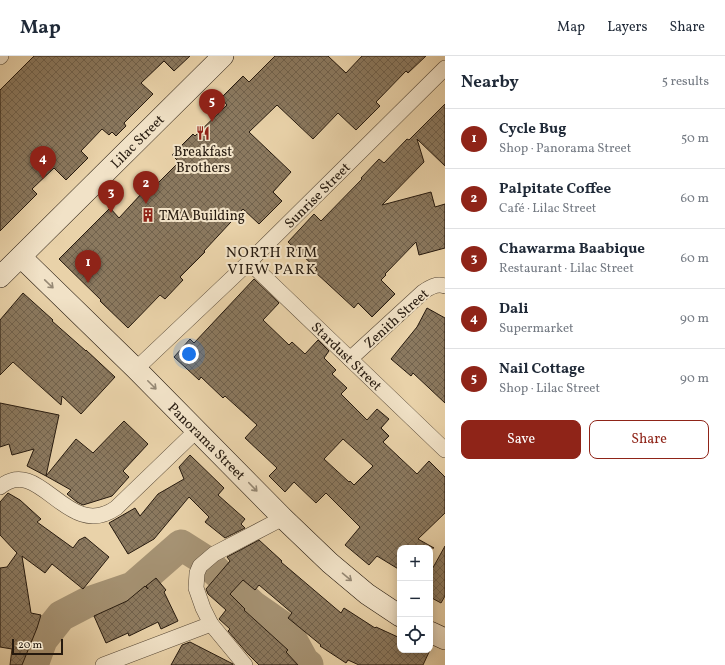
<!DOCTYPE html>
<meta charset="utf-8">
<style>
:root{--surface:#fff;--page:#f6f6f7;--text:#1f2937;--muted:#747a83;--line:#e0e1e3;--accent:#8f2418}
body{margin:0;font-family:Vollkorn,serif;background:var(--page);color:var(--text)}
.controls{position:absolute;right:12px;bottom:12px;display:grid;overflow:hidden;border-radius:8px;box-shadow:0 2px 10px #0003}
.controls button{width:36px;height:36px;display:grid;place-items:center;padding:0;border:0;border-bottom:1px solid var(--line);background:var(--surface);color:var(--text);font:20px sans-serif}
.scale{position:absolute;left:12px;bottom:10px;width:51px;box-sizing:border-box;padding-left:4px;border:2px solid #25190e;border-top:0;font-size:11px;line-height:14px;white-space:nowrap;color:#25190e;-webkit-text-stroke:3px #f1e2c7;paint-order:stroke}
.you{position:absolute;left:189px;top:298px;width:14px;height:14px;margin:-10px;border:3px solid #fff;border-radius:50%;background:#1a73e8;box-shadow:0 0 0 6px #1a73e833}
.badge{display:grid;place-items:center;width:26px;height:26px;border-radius:50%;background:var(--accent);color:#fff;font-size:13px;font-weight:700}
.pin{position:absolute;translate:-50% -33px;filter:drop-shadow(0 1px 2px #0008)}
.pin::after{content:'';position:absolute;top:21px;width:14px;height:12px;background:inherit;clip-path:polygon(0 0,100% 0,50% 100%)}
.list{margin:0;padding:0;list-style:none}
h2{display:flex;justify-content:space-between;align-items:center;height:52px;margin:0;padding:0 16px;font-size:17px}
h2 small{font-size:13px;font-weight:400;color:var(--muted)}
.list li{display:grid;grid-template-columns:26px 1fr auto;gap:12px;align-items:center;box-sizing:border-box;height:60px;padding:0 16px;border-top:1px solid var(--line)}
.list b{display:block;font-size:15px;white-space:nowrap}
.list p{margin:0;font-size:13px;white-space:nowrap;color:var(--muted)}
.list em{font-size:13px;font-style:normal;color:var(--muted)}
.actions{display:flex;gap:8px;padding:12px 16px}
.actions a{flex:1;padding:9px 0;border:1px solid var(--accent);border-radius:8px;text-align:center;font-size:14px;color:var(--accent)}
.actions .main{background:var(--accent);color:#fff}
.icon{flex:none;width:22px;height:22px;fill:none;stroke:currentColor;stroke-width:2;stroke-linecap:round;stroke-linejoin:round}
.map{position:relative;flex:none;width:445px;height:609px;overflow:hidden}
header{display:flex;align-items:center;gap:24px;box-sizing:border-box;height:56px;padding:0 20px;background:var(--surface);border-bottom:1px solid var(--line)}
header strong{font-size:19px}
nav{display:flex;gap:22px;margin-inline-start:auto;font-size:14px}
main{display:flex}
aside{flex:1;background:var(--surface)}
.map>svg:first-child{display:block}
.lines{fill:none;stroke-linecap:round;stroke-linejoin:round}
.river{stroke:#a69374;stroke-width:31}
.building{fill:url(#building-cross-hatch);stroke:#25190e;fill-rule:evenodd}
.street-casing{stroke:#564735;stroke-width:16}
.secondary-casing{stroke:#25190e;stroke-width:22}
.street{stroke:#f1e2c7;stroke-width:15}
.secondary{stroke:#f1e2c7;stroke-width:21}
.oneway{stroke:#958874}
.labels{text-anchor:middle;stroke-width:4;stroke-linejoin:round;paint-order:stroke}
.street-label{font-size:14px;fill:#25190e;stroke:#f1e2c7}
.poi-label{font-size:14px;fill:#25190e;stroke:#f1e2c7}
.neighbourhood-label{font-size:15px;letter-spacing:1px;fill:#25190e;stroke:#f1e2c7}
</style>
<header>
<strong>Map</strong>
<nav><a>Map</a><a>Layers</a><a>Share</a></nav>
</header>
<main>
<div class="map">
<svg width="445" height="609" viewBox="0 0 445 609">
<defs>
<pattern id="building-cross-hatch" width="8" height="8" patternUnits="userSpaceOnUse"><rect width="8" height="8" fill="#8b795f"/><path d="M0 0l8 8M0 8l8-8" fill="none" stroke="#71624d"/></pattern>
</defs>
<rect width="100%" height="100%" fill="#e9d2a9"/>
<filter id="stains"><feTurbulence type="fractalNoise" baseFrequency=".005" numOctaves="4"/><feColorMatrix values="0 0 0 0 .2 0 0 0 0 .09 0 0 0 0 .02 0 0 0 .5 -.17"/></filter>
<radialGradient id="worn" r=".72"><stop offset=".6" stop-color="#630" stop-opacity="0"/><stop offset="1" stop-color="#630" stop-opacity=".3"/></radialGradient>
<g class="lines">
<polyline class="river" points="33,609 42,584 61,560 86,547 133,531 181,489 203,503 253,550 286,573 304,606 308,609"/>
</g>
<g class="building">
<polygon points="34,0 190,0 174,15 164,5 141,27 153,38 124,67 126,70 116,80 112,76 109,79 102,73 81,95 88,102 66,124 54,112 32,133 37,138 0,175 0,34"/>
<polygon points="275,0 328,0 346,17 362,0 426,0 408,17 406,15 376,46 380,50 356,74 338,57 313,83 277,49 249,76 291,116 273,136 282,145 259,168 243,153 204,195 205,196 180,221 183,224 165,243 160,239 128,272 100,245 101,244 59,203 110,152 119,162 142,137 145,140 179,106 172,99 193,78 195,80 227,49 221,42 243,20 249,26"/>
<polygon points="445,48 445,110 417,83 424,106 382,149 431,136 435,151 445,148 445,192 419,199 416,186 385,218 386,219 381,224 395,238 372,261 358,247 354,252 315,216 317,213 288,186 314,158 321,165 362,123 361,122 379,103 384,107 407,83 409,84"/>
<path d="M 254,223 L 279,247 L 263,264 L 289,289 L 292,286 L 305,298 L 318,284 L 329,295 L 324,302 L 336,314 L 332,318 L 347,332 L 341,338 L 367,364 L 377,353 L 389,363 L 381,372 L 389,380 L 383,386 L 417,418 L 429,405 L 445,421 L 445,457 L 418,483 L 434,492 L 400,492 L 400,514 L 377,500 L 369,509 L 345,489 L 360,471 L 326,437 L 316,447 L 294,426 L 285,436 L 269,420 L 277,412 L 245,382 L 257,369 L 225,340 L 223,342 L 201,321 L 199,324 L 174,301 L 190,283 L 194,287 ZM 343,383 L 373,410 L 354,429 L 350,425 L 349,426 L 324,403 Z"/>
<polygon points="23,237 53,264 52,265 86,295 86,294 115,321 81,358 62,340 61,349 13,306 0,319 0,264"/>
<polygon points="427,252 445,262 445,347 413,317 411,320 391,303 417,271"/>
<polygon points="0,347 59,359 46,420 27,410 34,393 12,399 9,388 0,391"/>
<polygon points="124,365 148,388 123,415 129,421 112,440 83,449 77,446 67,438 71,434 46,420 76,383 93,397"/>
<polygon points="190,399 224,432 218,439 245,463 241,468 245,472 225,482 205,466 209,461 189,441 154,483 128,498 109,467 135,452 140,460 158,438 184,423 179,411"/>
<polygon points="8,437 20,444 41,463 37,466 73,492 79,484 85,481 109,501 83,533 52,508 45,517 22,500 31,557 41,559 37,572 22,609 10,609 12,593 0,591 0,512 7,511 17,497 0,479 0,446"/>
<polygon points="259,484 282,505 281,506 341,557 344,552 375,572 376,571 400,582 400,594 430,594 423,609 359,609 348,604 346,607 320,590 321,589 288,562 292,557 259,529 255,534 243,524 230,538 245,553 244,554 288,594 286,596 298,609 259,609 247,597 228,575 230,573 219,563 226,554 208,538 206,533 230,505 227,501"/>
<polygon points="445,490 445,540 441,547 430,541 430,517"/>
<polygon points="156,522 166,534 164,536 178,565 161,573 158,566 129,580 128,577 106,587 94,560 127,545 145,530 148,533 146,530"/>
<polygon points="190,586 233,608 233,609 171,609 182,589"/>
</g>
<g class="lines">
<defs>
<g id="street">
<polyline points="0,1 1,0"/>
<polyline points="249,206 445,394"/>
<path d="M 350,303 L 423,236 C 430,231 437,227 445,230"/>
<polyline points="136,313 249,206 445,12"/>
<path d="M 0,431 C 40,398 67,486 116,452 L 197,374"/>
<polyline points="103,609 211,568"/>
<polyline points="245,609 211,568 203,552 196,532 197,517 200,510 214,498 283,462"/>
</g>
<g id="secondary">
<polyline points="21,201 136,313 283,462 330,507 367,538 400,560"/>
<polyline points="0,221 223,0"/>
<polyline points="430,576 445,583"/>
</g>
</defs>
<use href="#street" class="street-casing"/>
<use href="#secondary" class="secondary-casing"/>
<use href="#street" class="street"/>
<use href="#secondary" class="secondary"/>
</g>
<defs><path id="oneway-shaft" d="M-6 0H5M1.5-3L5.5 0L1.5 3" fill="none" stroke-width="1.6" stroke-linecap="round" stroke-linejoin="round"/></defs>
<g class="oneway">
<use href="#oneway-shaft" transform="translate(49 228) rotate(44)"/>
<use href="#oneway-shaft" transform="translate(152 329) rotate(45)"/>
<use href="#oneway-shaft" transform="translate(253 431) rotate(46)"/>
<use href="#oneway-shaft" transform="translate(347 521) rotate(40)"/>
</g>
<defs>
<symbol id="restaurant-bare" viewBox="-9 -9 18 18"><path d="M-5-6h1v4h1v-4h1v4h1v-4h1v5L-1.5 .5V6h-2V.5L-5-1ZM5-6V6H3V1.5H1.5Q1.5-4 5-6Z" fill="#8f2418" stroke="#f1e2c7" stroke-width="2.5" paint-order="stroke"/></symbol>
<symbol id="building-bare" viewBox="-9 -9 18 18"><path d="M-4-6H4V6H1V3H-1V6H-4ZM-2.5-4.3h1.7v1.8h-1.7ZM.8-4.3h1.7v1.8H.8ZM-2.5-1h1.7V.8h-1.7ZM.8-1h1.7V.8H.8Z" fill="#8f2418" stroke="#f1e2c7" stroke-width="2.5" paint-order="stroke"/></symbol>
</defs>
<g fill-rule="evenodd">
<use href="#restaurant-bare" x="193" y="67" width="20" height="20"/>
<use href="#building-bare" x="138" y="149" width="20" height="20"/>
</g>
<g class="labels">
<g class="street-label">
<text transform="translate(137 85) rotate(-45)" y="5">Lilac Street</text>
<text transform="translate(317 139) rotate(-45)" y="5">Sunrise Street</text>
<text transform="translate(396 262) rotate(-42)" y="5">Zenith Street</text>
<text transform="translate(347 300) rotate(44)" y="5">Stardust Street</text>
<text transform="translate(207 385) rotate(45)" y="5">Panorama Street</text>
</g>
<g class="poi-label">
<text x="203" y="100">Breakfast<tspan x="203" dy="16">Brothers</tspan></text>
<text x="159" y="164" text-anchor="start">TMA Building</text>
</g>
<g class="neighbourhood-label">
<text x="272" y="201">NORTH RIM<tspan x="272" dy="17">VIEW PARK</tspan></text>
</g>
</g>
<rect width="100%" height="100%" filter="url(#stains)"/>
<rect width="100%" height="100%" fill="url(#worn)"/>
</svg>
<div class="controls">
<button>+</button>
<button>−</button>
<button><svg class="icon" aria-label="locate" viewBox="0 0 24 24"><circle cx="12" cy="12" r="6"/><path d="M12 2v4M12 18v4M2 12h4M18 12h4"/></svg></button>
</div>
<div class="scale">20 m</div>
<div class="you"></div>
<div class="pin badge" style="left:88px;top:227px">1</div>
<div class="pin badge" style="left:146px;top:148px">2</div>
<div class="pin badge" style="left:111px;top:157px">3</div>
<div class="pin badge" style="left:43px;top:123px">4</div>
<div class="pin badge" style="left:212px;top:66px">5</div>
</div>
<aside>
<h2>Nearby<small>5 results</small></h2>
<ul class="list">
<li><span class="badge">1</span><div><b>Cycle Bug</b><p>Shop · Panorama Street</p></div><em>50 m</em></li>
<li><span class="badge">2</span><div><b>Palpitate Coffee</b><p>Café · Lilac Street</p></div><em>60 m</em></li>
<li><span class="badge">3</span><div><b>Chawarma Baabique</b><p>Restaurant · Lilac Street</p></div><em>60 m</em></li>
<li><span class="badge">4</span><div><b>Dali</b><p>Supermarket</p></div><em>90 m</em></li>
<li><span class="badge">5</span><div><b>Nail Cottage</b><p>Shop · Lilac Street</p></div><em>90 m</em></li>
</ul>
<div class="actions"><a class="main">Save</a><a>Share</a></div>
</aside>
</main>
